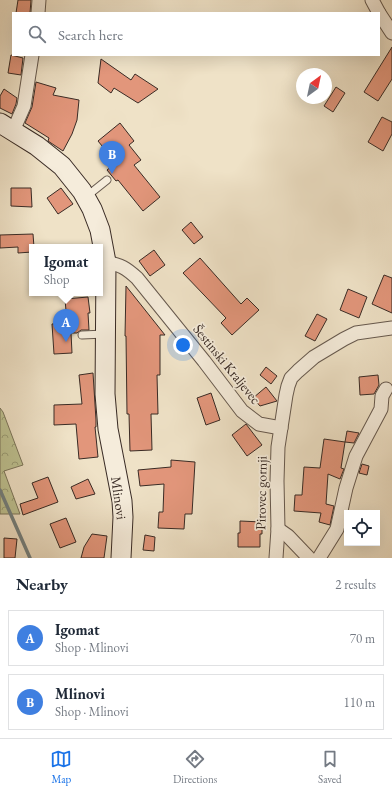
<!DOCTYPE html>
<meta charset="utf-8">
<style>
:root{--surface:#fff;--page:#f2f2f3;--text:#1f2937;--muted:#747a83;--line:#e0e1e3;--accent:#1a73e8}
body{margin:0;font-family:"EB Garamond",serif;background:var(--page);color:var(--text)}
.controls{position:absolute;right:12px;bottom:12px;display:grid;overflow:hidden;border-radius:0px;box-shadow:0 4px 16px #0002}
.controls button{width:36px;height:36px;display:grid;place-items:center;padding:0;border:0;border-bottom:1px solid var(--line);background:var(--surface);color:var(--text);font:20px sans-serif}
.compass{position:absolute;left:296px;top:68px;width:36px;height:36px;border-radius:50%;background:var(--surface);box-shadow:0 4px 16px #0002;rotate:33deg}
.you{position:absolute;left:183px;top:345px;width:14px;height:14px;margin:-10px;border:3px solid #fff;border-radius:50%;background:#1a73e8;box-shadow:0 0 0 6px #1a73e833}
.badge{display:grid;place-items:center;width:26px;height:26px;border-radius:50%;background:var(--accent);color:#fff;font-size:13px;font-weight:700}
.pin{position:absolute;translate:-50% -33px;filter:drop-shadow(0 1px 2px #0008)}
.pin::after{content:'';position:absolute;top:21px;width:14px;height:12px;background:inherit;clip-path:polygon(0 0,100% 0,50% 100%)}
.popup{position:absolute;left:29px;top:244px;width:74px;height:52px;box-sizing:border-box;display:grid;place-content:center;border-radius:0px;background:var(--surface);filter:drop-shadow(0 1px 3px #0005);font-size:13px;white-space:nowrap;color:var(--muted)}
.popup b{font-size:15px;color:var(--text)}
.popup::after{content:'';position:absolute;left:50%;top:100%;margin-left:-8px;border:8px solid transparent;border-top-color:var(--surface)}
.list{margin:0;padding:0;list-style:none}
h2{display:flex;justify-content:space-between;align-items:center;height:52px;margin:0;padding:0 16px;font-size:17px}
h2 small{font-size:13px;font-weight:400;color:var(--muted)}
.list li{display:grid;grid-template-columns:26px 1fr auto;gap:12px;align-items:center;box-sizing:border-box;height:56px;margin:0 8px 8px;padding:0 8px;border:1px solid var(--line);border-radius:0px}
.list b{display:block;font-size:15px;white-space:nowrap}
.list p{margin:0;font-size:13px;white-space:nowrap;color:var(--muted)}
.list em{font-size:13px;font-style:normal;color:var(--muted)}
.icon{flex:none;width:22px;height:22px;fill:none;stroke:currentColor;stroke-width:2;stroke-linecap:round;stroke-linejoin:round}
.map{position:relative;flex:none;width:392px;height:558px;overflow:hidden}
.search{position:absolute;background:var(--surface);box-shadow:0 4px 16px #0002;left:12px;right:12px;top:12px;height:44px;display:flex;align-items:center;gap:10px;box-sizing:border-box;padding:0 14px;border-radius:0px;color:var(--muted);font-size:15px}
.sheet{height:180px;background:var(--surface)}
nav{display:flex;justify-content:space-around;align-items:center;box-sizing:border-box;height:56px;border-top:1px solid var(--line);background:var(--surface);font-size:11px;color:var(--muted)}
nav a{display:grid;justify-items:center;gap:2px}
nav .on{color:var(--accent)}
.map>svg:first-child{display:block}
.forest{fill:url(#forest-crowns);stroke:#7c765c}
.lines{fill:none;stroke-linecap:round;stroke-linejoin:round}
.stream{stroke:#758281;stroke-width:3.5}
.building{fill:#e2967b;stroke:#392b25}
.service-casing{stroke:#66594e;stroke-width:9}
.minor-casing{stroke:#66594e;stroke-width:15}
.secondary-casing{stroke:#392b25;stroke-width:21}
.service{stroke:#f5ecdb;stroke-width:7}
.minor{stroke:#f5ecdb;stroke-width:13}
.secondary{stroke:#f5ecdb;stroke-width:19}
.labels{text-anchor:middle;stroke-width:3.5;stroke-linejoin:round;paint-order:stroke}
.street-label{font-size:14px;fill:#392b25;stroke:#f5ecdb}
</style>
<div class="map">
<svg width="392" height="558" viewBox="0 0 392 558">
<defs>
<pattern id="forest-crowns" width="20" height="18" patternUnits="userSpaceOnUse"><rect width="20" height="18" fill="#bec292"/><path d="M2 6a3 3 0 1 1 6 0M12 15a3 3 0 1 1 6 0" fill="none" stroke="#9b9e77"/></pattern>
</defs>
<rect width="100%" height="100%" fill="#efe2c7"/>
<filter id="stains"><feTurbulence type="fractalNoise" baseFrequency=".005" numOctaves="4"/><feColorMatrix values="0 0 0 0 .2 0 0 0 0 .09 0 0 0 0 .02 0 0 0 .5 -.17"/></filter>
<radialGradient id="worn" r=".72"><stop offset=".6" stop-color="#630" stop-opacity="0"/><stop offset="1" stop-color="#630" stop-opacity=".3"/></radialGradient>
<polygon class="forest" points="0,408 3,412 23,465 4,471 20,514 0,514"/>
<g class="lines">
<polyline class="stream" points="0,490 30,558"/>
</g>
<g class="building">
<polygon points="18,0 31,0 30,13 16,13"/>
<polygon points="392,47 392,79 378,101 364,92"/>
<polygon points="11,55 23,58 21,75 8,73"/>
<polygon points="101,59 131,80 135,74 158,89 138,103 114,88 111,93 98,83"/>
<polygon points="36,82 56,88 53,95 79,100 77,120 72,134 63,151 48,141 49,138 25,123 32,107"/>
<polygon points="336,87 345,93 333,112 324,106"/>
<polygon points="4,89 17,98 16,104 12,114 0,108 0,96"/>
<polygon points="382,117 392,122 392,134 383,151 368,142"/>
<polygon points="120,123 134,141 129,145 141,160 134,165 160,197 143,211 118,180 116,181 107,170 116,163 98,141"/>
<polygon points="11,188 31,188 32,207 11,206"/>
<polygon points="61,188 73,204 58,214 47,198"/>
<polygon points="191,222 203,237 194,244 182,230"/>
<polygon points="33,234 34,247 32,247 32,252 18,253 18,247 0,248 0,235"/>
<polygon points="154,250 165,265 150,276 139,261"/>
<polygon points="200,258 241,304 247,298 259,310 232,335 221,323 226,318 183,273"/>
<polygon points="384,275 392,278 392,313 372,304"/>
<polygon points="126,286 165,335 160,335 160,375 157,375 158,414 151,414 152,450 130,451 129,414 127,414 126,336 125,336"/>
<polygon points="348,289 367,297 359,318 340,310"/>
<polygon points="88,297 90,313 88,313 89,330 81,330 77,333 71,333 72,353 54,354 52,324 67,323 65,299"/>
<polygon points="317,314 327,319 315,341 305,336"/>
<polygon points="266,367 277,376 271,384 260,375"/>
<polygon points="93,373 96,420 96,427 95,427 98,457 79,459 76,424 54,425 54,405 82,404 79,375"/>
<polygon points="378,375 379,385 374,394 360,395 359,377"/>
<polygon points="266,387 277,401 260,406 253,398"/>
<polygon points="211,393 220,420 206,425 197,398"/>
<polygon points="246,424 262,445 247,456 232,435"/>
<polygon points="347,431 359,433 354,443 345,442"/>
<polygon points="324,439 345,442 341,468 344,469 340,479 328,474 326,504 334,506 330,525 319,522 321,513 294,511 295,495 302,495 304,467 320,468"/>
<polygon points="171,460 195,462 192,514 185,514 184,529 158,528 159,512 163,512 164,484 140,486 138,470 171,467"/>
<polygon points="362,464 369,466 367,475 359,473"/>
<polygon points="48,477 58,502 23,515 20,504 38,498 32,483"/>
<polygon points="88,479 95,494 76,499 71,487"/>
<polygon points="66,518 76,542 60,548 50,524"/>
<polygon points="240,521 262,522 262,534 260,534 260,547 238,547 238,533 240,533"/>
<polygon points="92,534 107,536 104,558 81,558 84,547"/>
<polygon points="145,535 155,537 154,551 143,550"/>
<polygon points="4,538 17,539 15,558 4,558"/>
</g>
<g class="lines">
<defs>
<g id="service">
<polyline points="87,196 107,180"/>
<polyline points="82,335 105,334"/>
</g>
<g id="minor">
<polyline points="372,0 379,13"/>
<polyline points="38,13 39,0"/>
<polyline points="379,13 392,33"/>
<polyline points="13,131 24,106 32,55"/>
<path d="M 106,262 C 121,265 126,268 137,278 L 204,361 L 242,411 L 259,424 L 281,428"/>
<polyline points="278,529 288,536 309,558"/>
<polyline points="276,558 278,529 277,481 278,447 286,395 288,386 291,378 298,371 314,357 344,339 356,333 392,328"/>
<polyline points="319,558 337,529 346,488 356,456 381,409 382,396 386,389"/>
</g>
<polyline id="secondary" points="0,123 37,146 62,166 82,191 92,209 100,230 106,262 105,394 108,429 122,501 123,517 121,558"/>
</defs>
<use href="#service" class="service-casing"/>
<use href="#minor" class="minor-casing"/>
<use href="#secondary" class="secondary-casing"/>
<use href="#service" class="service"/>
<use href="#minor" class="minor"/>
<use href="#secondary" class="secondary"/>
</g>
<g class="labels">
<g class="street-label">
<text transform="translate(227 364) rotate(51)" y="5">Šestinski Kraljevec</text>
<text transform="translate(261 493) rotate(-89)" y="5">Pirovec gornji</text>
<text transform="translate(119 498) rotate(82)" y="5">Mlinovi</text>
</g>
</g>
<rect width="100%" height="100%" filter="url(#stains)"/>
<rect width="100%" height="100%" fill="url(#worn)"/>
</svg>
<div class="controls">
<button><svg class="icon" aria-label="locate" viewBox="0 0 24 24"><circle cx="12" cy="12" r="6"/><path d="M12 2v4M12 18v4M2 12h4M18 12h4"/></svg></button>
</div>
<svg class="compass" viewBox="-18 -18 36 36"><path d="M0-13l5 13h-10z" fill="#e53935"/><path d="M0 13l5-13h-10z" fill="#747a83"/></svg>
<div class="you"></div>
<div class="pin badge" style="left:66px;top:342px;background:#3f7fe0">A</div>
<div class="popup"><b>Igomat</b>Shop</div>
<div class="pin badge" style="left:112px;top:174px;background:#3f7fe0">B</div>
<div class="search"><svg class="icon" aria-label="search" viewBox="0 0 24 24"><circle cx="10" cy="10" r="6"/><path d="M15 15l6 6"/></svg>Search here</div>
</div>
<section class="sheet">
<h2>Nearby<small>2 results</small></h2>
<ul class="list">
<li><span class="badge" style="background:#3f7fe0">A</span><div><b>Igomat</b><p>Shop · Mlinovi</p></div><em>70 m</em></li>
<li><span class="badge" style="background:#3f7fe0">B</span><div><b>Mlinovi</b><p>Shop · Mlinovi</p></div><em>110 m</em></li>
</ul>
</section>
<nav>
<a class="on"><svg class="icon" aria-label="map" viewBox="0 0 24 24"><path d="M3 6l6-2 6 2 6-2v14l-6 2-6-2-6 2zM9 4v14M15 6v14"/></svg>Map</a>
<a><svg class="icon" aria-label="directions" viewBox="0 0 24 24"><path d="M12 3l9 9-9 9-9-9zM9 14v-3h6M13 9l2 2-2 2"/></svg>Directions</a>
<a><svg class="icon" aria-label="saved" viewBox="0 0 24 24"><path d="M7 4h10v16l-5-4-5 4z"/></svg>Saved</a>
</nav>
